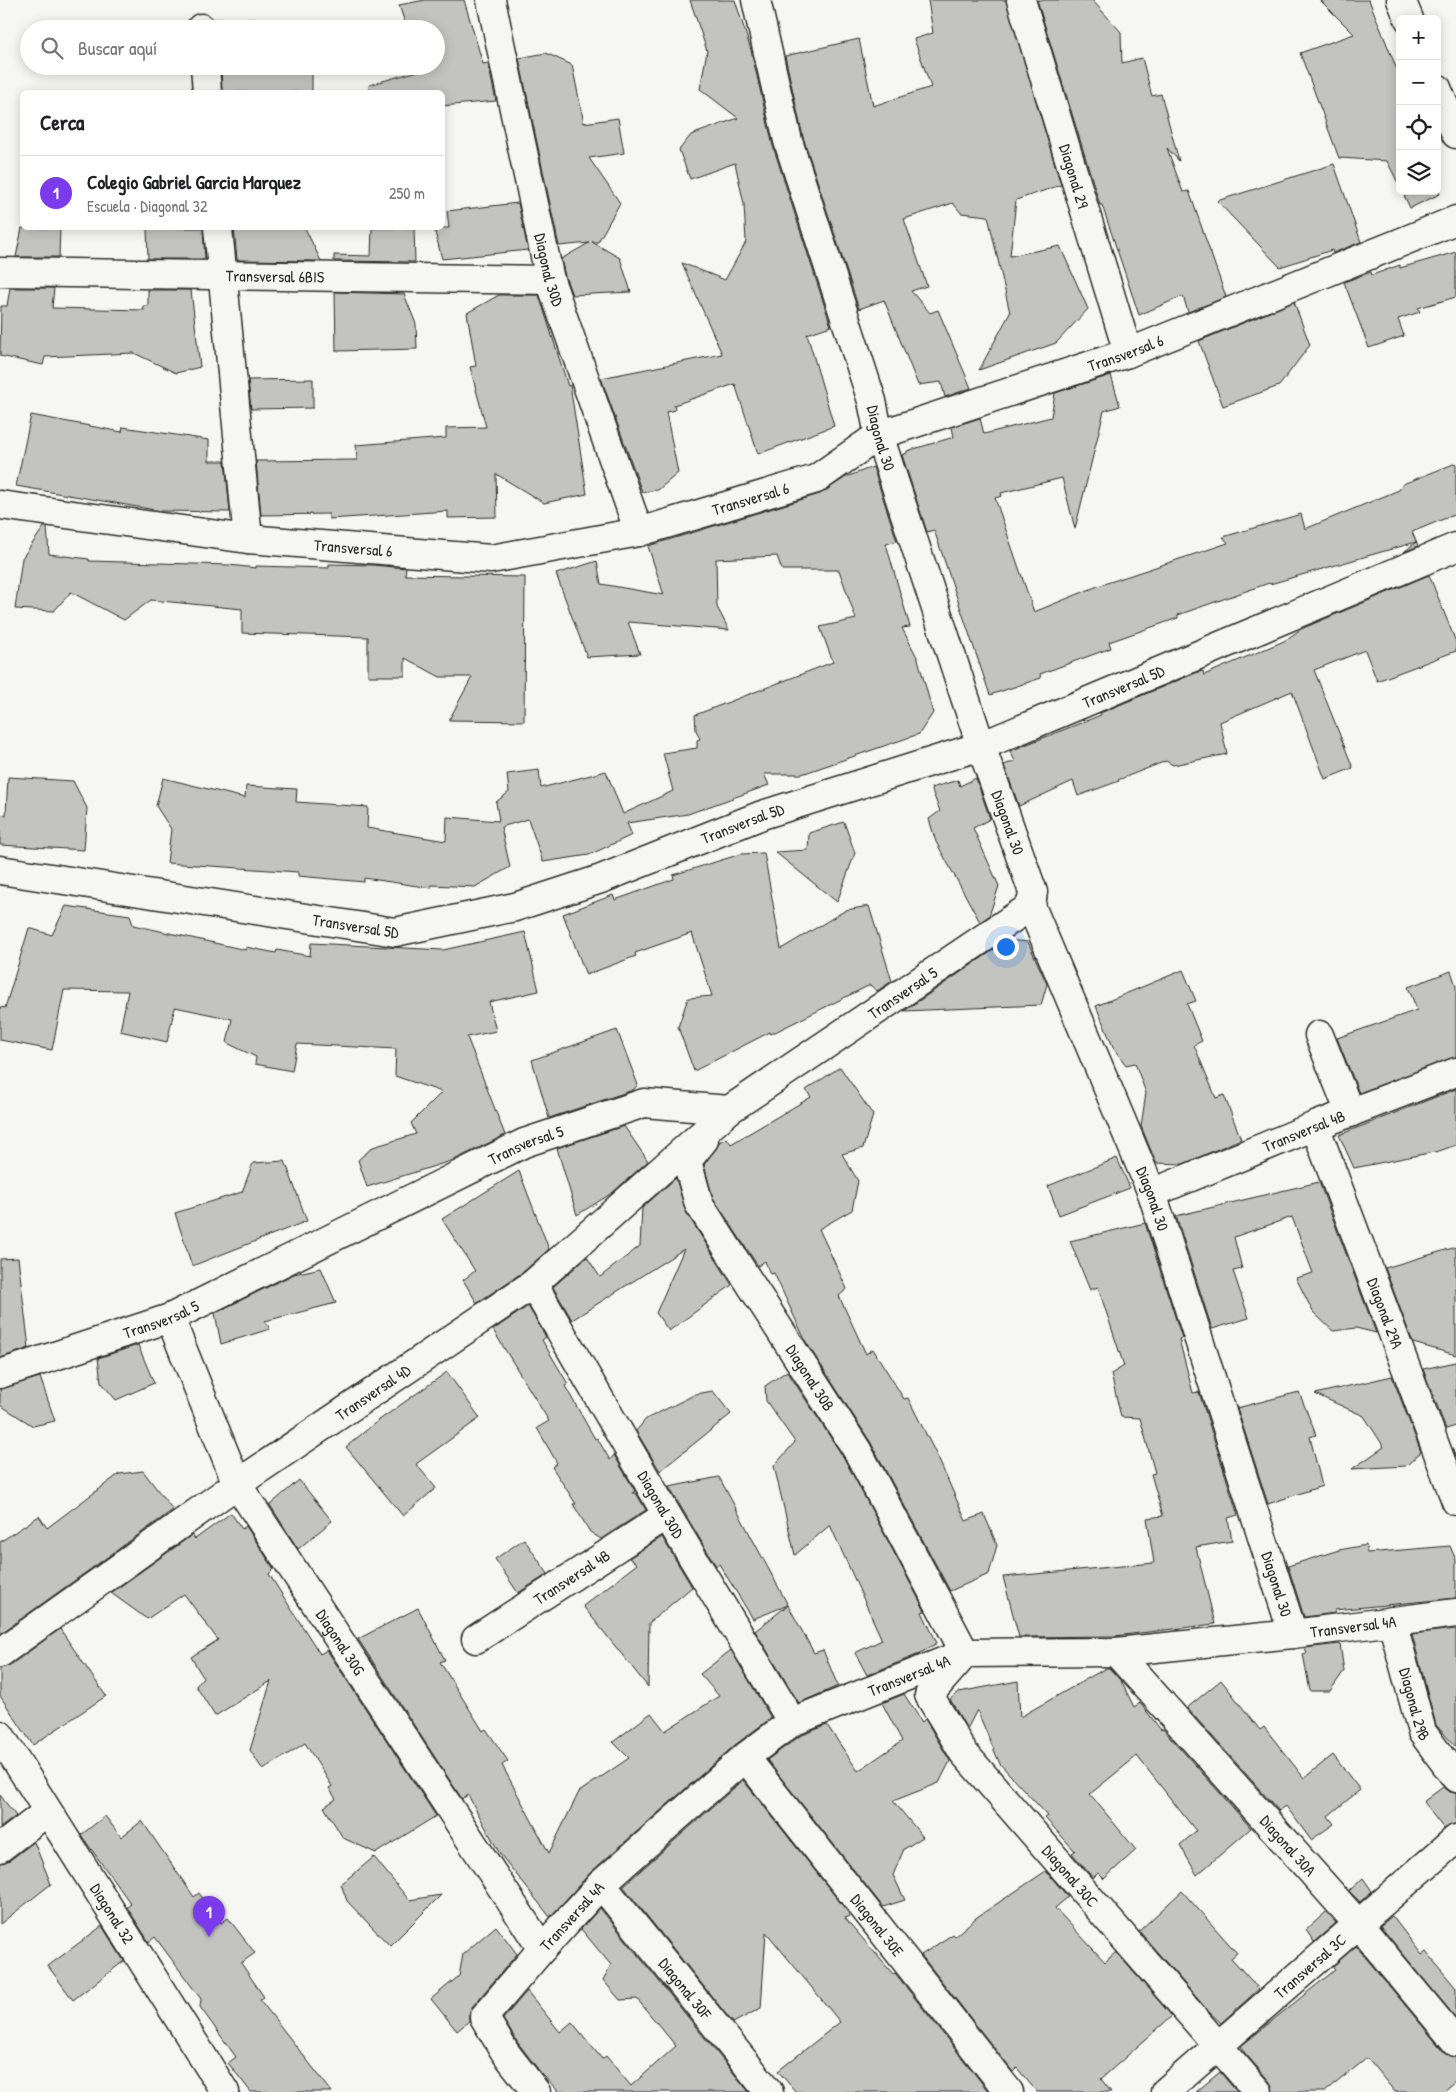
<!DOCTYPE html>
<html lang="es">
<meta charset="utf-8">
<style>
:root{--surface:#fff;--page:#f6f6f6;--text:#202124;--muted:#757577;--line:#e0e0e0;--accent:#7c3aed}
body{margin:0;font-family:"Patrick Hand",sans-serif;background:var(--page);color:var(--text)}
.controls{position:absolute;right:15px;top:15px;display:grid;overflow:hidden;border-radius:8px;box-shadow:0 2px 12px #0003}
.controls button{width:45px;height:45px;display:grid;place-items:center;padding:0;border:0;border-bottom:1px solid var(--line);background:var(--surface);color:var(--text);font:25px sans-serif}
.you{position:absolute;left:1005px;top:946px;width:18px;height:18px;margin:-12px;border:4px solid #fff;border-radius:50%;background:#1a73e8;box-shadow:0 0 0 8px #1a73e833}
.badge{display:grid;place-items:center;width:32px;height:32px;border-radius:50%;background:var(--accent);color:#fff;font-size:16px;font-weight:700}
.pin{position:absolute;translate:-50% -41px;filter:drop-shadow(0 1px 2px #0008)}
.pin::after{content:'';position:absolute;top:26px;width:18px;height:15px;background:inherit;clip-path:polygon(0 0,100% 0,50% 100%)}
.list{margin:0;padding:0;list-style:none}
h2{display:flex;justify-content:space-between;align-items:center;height:65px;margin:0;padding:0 20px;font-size:21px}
h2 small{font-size:16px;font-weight:400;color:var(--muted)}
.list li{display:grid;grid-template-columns:32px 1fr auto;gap:15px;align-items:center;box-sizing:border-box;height:75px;padding:0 20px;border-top:1px solid var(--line)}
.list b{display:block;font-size:19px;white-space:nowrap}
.list p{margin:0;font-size:16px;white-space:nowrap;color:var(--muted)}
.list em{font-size:16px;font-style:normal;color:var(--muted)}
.icon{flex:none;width:28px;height:28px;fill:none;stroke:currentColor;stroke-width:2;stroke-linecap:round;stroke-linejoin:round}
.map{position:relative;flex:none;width:1456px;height:2092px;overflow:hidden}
.search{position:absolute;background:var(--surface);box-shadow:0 2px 12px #0003;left:20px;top:20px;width:425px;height:55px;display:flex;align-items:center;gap:12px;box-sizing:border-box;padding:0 18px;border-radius:28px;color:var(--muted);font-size:19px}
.panel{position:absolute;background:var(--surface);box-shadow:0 2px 12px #0003;left:20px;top:90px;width:425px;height:140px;border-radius:8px}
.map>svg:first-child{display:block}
.building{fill:#c3c3c0;stroke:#2b2b2b}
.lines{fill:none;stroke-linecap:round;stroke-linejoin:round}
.street-casing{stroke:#2b2b2b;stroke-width:31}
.street{stroke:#f6f6f2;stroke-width:28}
.labels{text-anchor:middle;stroke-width:4.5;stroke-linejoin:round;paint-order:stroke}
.street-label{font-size:16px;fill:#2b2b2b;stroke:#f6f6f2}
</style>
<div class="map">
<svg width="1456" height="2092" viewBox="0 0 1456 2092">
<rect width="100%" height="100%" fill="#f6f6f2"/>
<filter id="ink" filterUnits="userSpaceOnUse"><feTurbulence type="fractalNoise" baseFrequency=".02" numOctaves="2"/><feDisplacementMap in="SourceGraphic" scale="10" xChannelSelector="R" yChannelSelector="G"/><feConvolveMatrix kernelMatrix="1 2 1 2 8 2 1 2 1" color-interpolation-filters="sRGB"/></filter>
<g filter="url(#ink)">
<g class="building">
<polygon points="425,0 464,0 483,64 488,63 496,101 442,106 442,92 370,92 369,85 421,70 419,66 436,66 436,29 407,29 399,5"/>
<polygon points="690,0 735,0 751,50 773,146 831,326 807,334 834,426 758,454 735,384 674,405 675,410 666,412 678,473 658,490 642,492 601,378 722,354 682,263 725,280 746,242 744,204 735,163 690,179 679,150 691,135 738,118 700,89 707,51"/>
<polygon points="928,0 1006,0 1061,185 1016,200 1010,256 1060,246 1088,309 1056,343 979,370 1010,313 988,216 961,213 953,203 904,219 927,286 911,291 930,313 938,310 971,388 945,397 941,382 918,385 884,300 859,309 803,137 785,56 859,39 873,106 931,87 914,39 933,33"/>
<polygon points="1037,0 1092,0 1121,32 1122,63 1142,58 1152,96 1161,94 1179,161 1167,148 1183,192 1189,191 1226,297 1188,312 1183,296 1139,315 1102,205 1100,205"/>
<polygon points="1320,0 1369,0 1400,77 1400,187 1387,161 1339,158 1300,53 1354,34"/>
<polygon points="214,19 262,19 262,29 217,29"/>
<polygon points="546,53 572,65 584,123 618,118 624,153 589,158 620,203 598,242 592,242 620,258 631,292 572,295 565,276 561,259 589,243 559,246 519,58"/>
<polygon points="221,66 312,66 312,92 222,92"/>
<polygon points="1334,164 1361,242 1333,253 1332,250 1280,267 1217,201"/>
<polygon points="1437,188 1440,194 1410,208 1402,191 1437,191"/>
<polygon points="518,203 528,250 442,259 434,228 449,228 447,211"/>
<polygon points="22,228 60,228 59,257 16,257"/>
<polygon points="147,228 203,228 205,259 148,259"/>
<polygon points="234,228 305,228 321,261 237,260"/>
<polygon points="372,228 414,228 415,262 334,261 334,255 371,256"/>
<polygon points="1456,252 1456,297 1418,308 1420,312 1398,319 1404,336 1369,348 1344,282 1371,272 1372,275 1400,265 1400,268"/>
<polygon points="10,288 54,288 52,308 144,310 143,306 148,306 148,290 191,290 200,367 176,373 134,353 45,357 43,365 0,356 1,306 7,306"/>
<polygon points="335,292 404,294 416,324 417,349 336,351"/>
<polygon points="499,295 539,295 568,386 570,385 587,494 544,503 496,474 497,517 448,518 448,511 329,519 329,514 261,515 256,461 357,460 356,445 446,438 446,428 486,427 470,367 476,366 467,313"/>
<polygon points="1294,302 1310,345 1279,386 1223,406 1199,341"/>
<polygon points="1111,375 1120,406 1104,411 1075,529 1062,478 1001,493 1002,496 995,498 1034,612 1098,586 1228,543 1223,537 1301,514 1305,529 1399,490 1403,484 1456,463 1456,514 1412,532 1418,546 1404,552 1416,542 1270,584 1269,583 1178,615 1178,618 1109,642 1111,648 1040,674 1041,678 990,695 934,530 927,532 902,455 907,453 907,451 954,437 952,427 980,418 984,434 1051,417 1055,393"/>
<polygon points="313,379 313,408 251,409 248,380"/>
<polygon points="31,415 122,432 123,427 209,440 209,461 225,461 230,512 161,511 16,486"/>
<polygon points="873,467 897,541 886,544 910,627 902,628 918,659 933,713 919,734 802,774 764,774 769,785 688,814 627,823 632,835 589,855 543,862 528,819 501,827 510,867 475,887 431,885 431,888 364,878 364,882 298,876 298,872 167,863 171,829 156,806 163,778 245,798 246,786 297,789 296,802 368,807 367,828 446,841 447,817 499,821 496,802 509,792 507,774 539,770 541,788 606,771 623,814 673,791 663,753 697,748 697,740 700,739 696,730 695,715 833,662 820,627 856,619 839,570 782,570 777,556 716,559 717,607 729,630 628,622 640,654 587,657 556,574 597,561 601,584 664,595 648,546 820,494 846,477"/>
<polygon points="44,527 47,527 49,554 89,559 89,561 229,565 256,568 256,566 329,568 329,564 372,565 406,568 405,575 525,577 524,721 449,720 472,677 440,677 405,658 405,676 368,676 368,637 242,633 242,609 151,600 124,620 71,592 54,611 15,609 22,558"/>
<polygon points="1429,575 1456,642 1456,651 1377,681 1365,650 1314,670 1353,768 1325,779 1292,691 1220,722 1227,754 1173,765 1166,761 1118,780 1119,781 1078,796 1073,781 1019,806 1004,765 1015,761 1010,751 1101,715 1100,713 1198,672 1203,671 1204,675 1284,641 1301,629"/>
<polygon points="8,777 73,781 87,808 84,850 0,845 0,814 6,815"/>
<polygon points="976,778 990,819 973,828 999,886 989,916 980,922 936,842 929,819 940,811 931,788 958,780 960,786"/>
<polygon points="844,822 855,853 837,902 775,852 808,850 809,833"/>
<polygon points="764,853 781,949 846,910 869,906 892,981 877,991 870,985 771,1034 770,1032 694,1071 678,1027 688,998 712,996 692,933 635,953 636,956 586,975 563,914 613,895 615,900 674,879 673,875 741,854"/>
<polygon points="66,906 130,915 133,925 246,950 246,947 276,953 277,950 310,956 311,943 443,950 525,932 539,991 489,1002 496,1031 467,1037 505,1135 454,1160 367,1187 358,1160 373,1147 416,1134 411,1123 442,1092 395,1076 396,1049 297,1044 292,1071 255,1064 256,1057 227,1043 232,1019 175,1007 167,1042 120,1031 128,991 64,990 52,1050 0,1040 0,1007 5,1008 29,928 52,935"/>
<polygon points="1008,940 1028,942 1047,984 1041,1005 904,1011"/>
<polygon points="1183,970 1196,1001 1187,1004 1202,1041 1194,1045 1216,1098 1224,1095 1241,1139 1183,1164 1156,1163 1141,1126 1146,1093 1135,1063 1126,1065 1114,1049 1096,1006"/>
<polygon points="1451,971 1456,986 1456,1057 1359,1093 1337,1038 1417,1010 1408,987"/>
<polygon points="617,1030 638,1085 633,1090 549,1118 532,1060"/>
<polygon points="840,1067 873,1115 863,1148 842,1154 858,1181 852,1210 819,1229 847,1289 839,1296 866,1354 873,1349 904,1399 908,1398 938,1458 966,1521 984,1514 997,1545 989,1574 950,1591 871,1443 806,1342 774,1273 770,1274 765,1261 758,1266 713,1198 704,1165 719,1142 727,1138 731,1144 811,1097 806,1090"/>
<polygon points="1456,1089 1456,1145 1439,1151 1354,1168 1339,1135"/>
<polygon points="624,1126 648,1161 612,1193 577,1215 557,1148"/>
<polygon points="1117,1158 1130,1188 1059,1215 1048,1186"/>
<polygon points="285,1161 307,1221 192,1266 175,1213 242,1192 253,1163"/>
<polygon points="519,1171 549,1249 523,1272 477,1303 463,1280 475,1271 442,1219"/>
<polygon points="676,1178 686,1212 732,1285 669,1331 656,1313 684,1249 572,1320 553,1287 587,1257 600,1277 640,1246 642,1208"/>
<polygon points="1319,1182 1376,1333 1356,1328 1333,1331 1313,1312 1296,1278 1313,1273 1292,1217 1234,1237 1242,1269 1233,1271 1249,1318 1212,1329 1176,1216"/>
<polygon points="1145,1223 1182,1338 1179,1339 1193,1393 1199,1392 1238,1515 1228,1518 1232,1541 1196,1547 1215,1624 1115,1636 1019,1637 1003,1577 1154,1563 1147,1518 1163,1516 1151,1474 1155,1473 1140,1418 1121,1417 1111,1374 1124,1366 1098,1287 1090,1290 1070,1241"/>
<polygon points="1456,1247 1456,1355 1413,1343 1385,1268"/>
<polygon points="18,1258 29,1348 0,1358 0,1259"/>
<polygon points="321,1268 336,1303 265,1321 270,1329 221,1344 215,1313 294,1274"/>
<polygon points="528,1306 546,1337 542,1340 568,1384 565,1386 595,1439 597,1438 610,1460 614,1455 635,1491 632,1493 636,1493 646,1510 601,1539 590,1532 573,1504 576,1504 552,1467 557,1463 537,1428 549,1421 493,1330"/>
<polygon points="138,1345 154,1383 116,1400 101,1382 98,1358"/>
<polygon points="1456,1362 1456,1426 1446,1429 1423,1369"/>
<polygon points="787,1371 844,1458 925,1611 922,1612 937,1643 917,1655 867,1675 855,1653 882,1640 830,1525 795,1555 774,1466 795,1442 766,1401 765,1386"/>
<polygon points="447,1372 480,1418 416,1464 436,1488 403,1516 346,1447 375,1423"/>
<polygon points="1392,1376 1421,1452 1406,1466 1352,1469 1384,1447 1364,1416 1315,1394"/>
<polygon points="40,1377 55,1421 33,1426 0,1405 0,1389"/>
<polygon points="713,1391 731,1414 660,1471 636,1431 646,1419 696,1394"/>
<polygon points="1299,1392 1316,1435 1310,1437 1322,1486 1268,1504 1237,1408"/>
<polygon points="143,1471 173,1510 0,1634 0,1542 39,1516 47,1528 119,1474"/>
<polygon points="719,1477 788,1605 753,1619 719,1564 716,1566 669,1487"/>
<polygon points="299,1480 332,1521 298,1549 270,1505"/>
<polygon points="231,1513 242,1529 246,1526 274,1569 269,1574 320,1654 327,1650 436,1816 376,1853 343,1838 324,1807 336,1799 329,1788 332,1786 305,1743 263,1770 250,1750 271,1681 215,1716 196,1686 203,1677 191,1657 218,1640 184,1594 147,1619 111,1593 192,1535 195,1539"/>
<polygon points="662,1537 692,1587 649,1623 648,1687 583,1606 637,1564 629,1558"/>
<polygon points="524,1539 548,1574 518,1593 495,1559"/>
<polygon points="1366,1545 1367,1553 1450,1546 1456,1560 1456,1598 1335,1610 1335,1613 1304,1617 1288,1566 1339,1550"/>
<polygon points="788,1605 814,1653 823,1650 838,1686 799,1703 755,1631"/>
<polygon points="418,1608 445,1660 440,1662 483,1731 486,1729 508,1761 502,1765 549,1853 579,1792 629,1758 613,1742 651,1713 665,1731 719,1696 700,1674 731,1650 771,1718 735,1745 591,1872 550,1917 500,1854 468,1795 462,1799 358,1639"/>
<polygon points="60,1629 106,1696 33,1745 0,1696 0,1668 9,1666"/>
<polygon points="1456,1629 1456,1747 1436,1725 1412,1634"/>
<polygon points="1340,1644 1344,1671 1330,1691 1310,1691 1303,1654 1307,1653 1305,1648"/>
<polygon points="1106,1668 1109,1668 1121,1681 1134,1707 1140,1703 1161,1730 1163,1729 1251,1828 1197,1875 1180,1845 1196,1831 1137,1756 1090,1794 1136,1850 1104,1879 1098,1873 1093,1878 1072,1853 1075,1851 1045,1818 1048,1816 1000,1764 977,1710 967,1729 950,1699 959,1692 1018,1681 1020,1717"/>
<polygon points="1221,1680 1260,1730 1264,1727 1304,1778 1333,1755 1360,1790 1328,1816 1334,1824 1311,1840 1286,1806 1279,1811 1187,1708"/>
<polygon points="904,1694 922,1722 925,1719 950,1761 939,1783 893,1801 923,1837 904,1849 893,1875 905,1900 883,1907 767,1760 800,1736 827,1725 858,1771 902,1741 882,1703"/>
<polygon points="743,1780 851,1916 845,1918 893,1974 895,1973 989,2092 796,2092 778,2071 840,2022 766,1932 761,2008 733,2023 623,1886"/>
<polygon points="1443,1787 1449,1792 1456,1793 1456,1824 1444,1829 1423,1802"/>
<polygon points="0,1795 16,1816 0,1828"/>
<polygon points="105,1816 121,1837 142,1821 194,1897 199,1893 221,1923 228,1918 255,1953 241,1963 264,1997 260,2000 332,2092 251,2092 228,2063 236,2057 200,2007 201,1999 155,1937 149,1942 127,1907 131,1904 81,1835"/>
<polygon points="34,1842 51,1884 0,1924 0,1863 10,1860"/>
<polygon points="374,1857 409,1900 441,1895 390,1946 347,1901 341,1884"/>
<polygon points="1046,1871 1068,1897 1055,1908 1105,1962 1116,1952 1172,2016 1101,2079 1111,2092 1037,2092 1017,2068 1013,2072 921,1955 953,1934 955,1936 977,1917"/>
<polygon points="1363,1878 1372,1891 1360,1902 1349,1891"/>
<polygon points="1182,1891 1237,1953 1231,1958 1259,1989 1221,2023 1209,2012 1139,1931"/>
<polygon points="600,1908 704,2037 749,2092 559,2092 541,2073 518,2043 503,2019 527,1991 560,2032 572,2022 602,2059 606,2056 631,2086 676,2046 637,1999 620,2000 603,1980 611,1965 581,1929"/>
<polygon points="1326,1912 1336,1923 1314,1942 1306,1930"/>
<polygon points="1392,1916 1422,1955 1426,1952 1456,1988 1456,2018 1380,1926"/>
<polygon points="102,1926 124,1961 73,2000 48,1966"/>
<polygon points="496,1926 517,1954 472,2007 469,2015 469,2021 457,2031 431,1999 459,1976 463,1954"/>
<polygon points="1356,1946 1444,2052 1456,2057 1456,2080 1442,2092 1395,2092 1367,2058 1325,2092 1273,2092 1270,2082 1244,2052 1241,2046 1335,1970 1332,1967"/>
<polygon points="1220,2072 1237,2092 1196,2092"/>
</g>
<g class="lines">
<defs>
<g id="street">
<path id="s1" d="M 491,0 L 550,280 L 639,532"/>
<path id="s2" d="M 756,0 L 788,141 L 872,401 L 879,435 L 981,746 L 1033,892 L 1031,906 L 1152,1193 L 1293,1634"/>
<path id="s3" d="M 1021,0 L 1128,353"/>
<polyline points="1401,0 1409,19"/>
<polyline points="201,28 202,29"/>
<polyline points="205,66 207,92"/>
<polyline points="1437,88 1456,134"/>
<polyline points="218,228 248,539"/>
<path id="s4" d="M 0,272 L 550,280"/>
<path id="s5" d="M 0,505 L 248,539 L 491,559 L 639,532 L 816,479 L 879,435 L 1128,353 L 1456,220"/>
<path id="s6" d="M 0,870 L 395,932 L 515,907 L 601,879 L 762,815 L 981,746 L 1456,547"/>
<polyline points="1319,1035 1350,1113"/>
<path id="s7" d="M 1315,1126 L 1456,1501"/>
<path id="s8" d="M 704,1140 L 687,1161 L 699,1204 L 857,1450 L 965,1653"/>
<path id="s9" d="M 1152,1193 L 1315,1126 L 1456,1072"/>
<path id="s10" d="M 533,1284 L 667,1515 L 792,1722"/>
<path id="s11" d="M 170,1318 L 237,1484 L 542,1949"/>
<path id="s12" d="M 0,1374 L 170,1318 L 524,1143 L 644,1103 L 729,1110 L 1031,906"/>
<path id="s13" d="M 1392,1621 L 1422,1732 L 1456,1778"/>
<path id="s14" d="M 476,1639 L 667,1515"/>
<path id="s15" d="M 1116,1652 L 1359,1925 L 1456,2042"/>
<path id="s16" d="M 0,1653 L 237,1484 L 533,1284 L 729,1110"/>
<path id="s17" d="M 963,1656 L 929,1695 L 963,1752 L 1258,2092"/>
<path id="s18" d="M 0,1735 L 225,2092"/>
<path id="s19" d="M 745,1757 L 1009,2092"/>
<polyline points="0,1848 47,1812"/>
<path id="s20" d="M 601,1884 L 769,2092"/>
<path id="s21" d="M 536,2092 L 505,2052 L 484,2017 L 542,1949 L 601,1884 L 745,1757 L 792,1722 L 965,1653 L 1116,1652 L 1293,1634 L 1456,1613"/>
<path id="s22" d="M 1165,2092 L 1456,1839"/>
</g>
</defs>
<use href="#street" class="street-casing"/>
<use href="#street" class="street"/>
</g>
</g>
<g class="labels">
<g class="street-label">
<text dy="6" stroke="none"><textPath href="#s3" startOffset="184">Diagonal 29</textPath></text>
<text dy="6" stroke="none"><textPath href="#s1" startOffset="276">Diagonal 30D</textPath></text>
<text dy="6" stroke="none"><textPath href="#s4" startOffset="275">Transversal 6BIS</textPath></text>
<text dy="6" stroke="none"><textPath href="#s5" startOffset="1166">Transversal 6</textPath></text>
<text dy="6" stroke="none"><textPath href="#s2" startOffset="456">Diagonal 30</textPath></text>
<text dy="6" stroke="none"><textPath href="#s5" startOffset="761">Transversal 6</textPath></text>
<text dy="6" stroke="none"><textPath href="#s5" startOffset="356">Transversal 6</textPath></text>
<text dy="6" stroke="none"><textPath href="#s6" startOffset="1170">Transversal 5D</textPath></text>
<text dy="6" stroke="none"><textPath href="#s2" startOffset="861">Diagonal 30</textPath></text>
<text dy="6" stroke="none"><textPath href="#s6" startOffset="765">Transversal 5D</textPath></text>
<text dy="6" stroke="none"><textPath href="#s6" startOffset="360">Transversal 5D</textPath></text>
<text dy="6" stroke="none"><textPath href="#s12" startOffset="995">Transversal 5</textPath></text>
<text dy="6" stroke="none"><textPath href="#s9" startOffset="164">Transversal 4B</textPath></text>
<text dy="6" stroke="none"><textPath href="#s12" startOffset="575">Transversal 5</textPath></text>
<text dy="6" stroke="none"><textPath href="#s2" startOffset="1266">Diagonal 30</textPath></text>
<text dy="6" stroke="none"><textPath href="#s7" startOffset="200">Diagonal 29A</textPath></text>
<text dy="6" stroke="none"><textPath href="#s12" startOffset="170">Transversal 5</textPath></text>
<text dy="6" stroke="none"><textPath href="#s8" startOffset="278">Diagonal 30B</textPath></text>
<text dy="6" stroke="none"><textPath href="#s16" startOffset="455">Transversal 4D</textPath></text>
<text dy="6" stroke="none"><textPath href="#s10" startOffset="255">Diagonal 30D</textPath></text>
<text dy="6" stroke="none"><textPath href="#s14" startOffset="114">Transversal 4B</textPath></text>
<text dy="6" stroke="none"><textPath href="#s2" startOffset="1671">Diagonal 30</textPath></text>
<text dy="6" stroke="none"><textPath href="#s21" startOffset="1095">Transversal 4A</textPath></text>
<text dy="6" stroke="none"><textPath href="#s11" startOffset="368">Diagonal 30G</textPath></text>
<text dy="6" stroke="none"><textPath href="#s21" startOffset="645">Transversal 4A</textPath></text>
<text dy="6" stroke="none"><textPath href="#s13" startOffset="86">Diagonal 29B</textPath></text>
<text dy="6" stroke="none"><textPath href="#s15" startOffset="259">Diagonal 30A</textPath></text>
<text dy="6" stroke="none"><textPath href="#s17" startOffset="282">Diagonal 30C</textPath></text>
<text dy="6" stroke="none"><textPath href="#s18" startOffset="211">Diagonal 32</textPath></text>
<text dy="6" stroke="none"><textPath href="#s21" startOffset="225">Transversal 4A</textPath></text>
<text dy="6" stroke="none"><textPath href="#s19" startOffset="214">Diagonal 30E</textPath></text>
<text dy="6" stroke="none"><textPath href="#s22" startOffset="192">Transversal 3C</textPath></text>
<text dy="6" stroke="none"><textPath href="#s20" startOffset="134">Diagonal 30F</textPath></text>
</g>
</g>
</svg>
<div class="controls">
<button>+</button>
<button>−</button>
<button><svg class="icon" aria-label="locate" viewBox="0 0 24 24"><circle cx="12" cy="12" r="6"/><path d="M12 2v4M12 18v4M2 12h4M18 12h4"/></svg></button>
<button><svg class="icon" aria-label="layers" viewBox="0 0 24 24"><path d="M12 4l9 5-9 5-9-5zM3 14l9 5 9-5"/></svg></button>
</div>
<div class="you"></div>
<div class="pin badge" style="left:209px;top:1937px">1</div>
<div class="search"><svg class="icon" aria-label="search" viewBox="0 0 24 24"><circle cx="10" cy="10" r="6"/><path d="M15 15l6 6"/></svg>Buscar aquí</div>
<section class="panel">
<h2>Cerca<small></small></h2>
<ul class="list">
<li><span class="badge">1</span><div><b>Colegio Gabriel Garcia Marquez</b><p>Escuela · Diagonal 32</p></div><em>250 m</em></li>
</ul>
</section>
</div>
